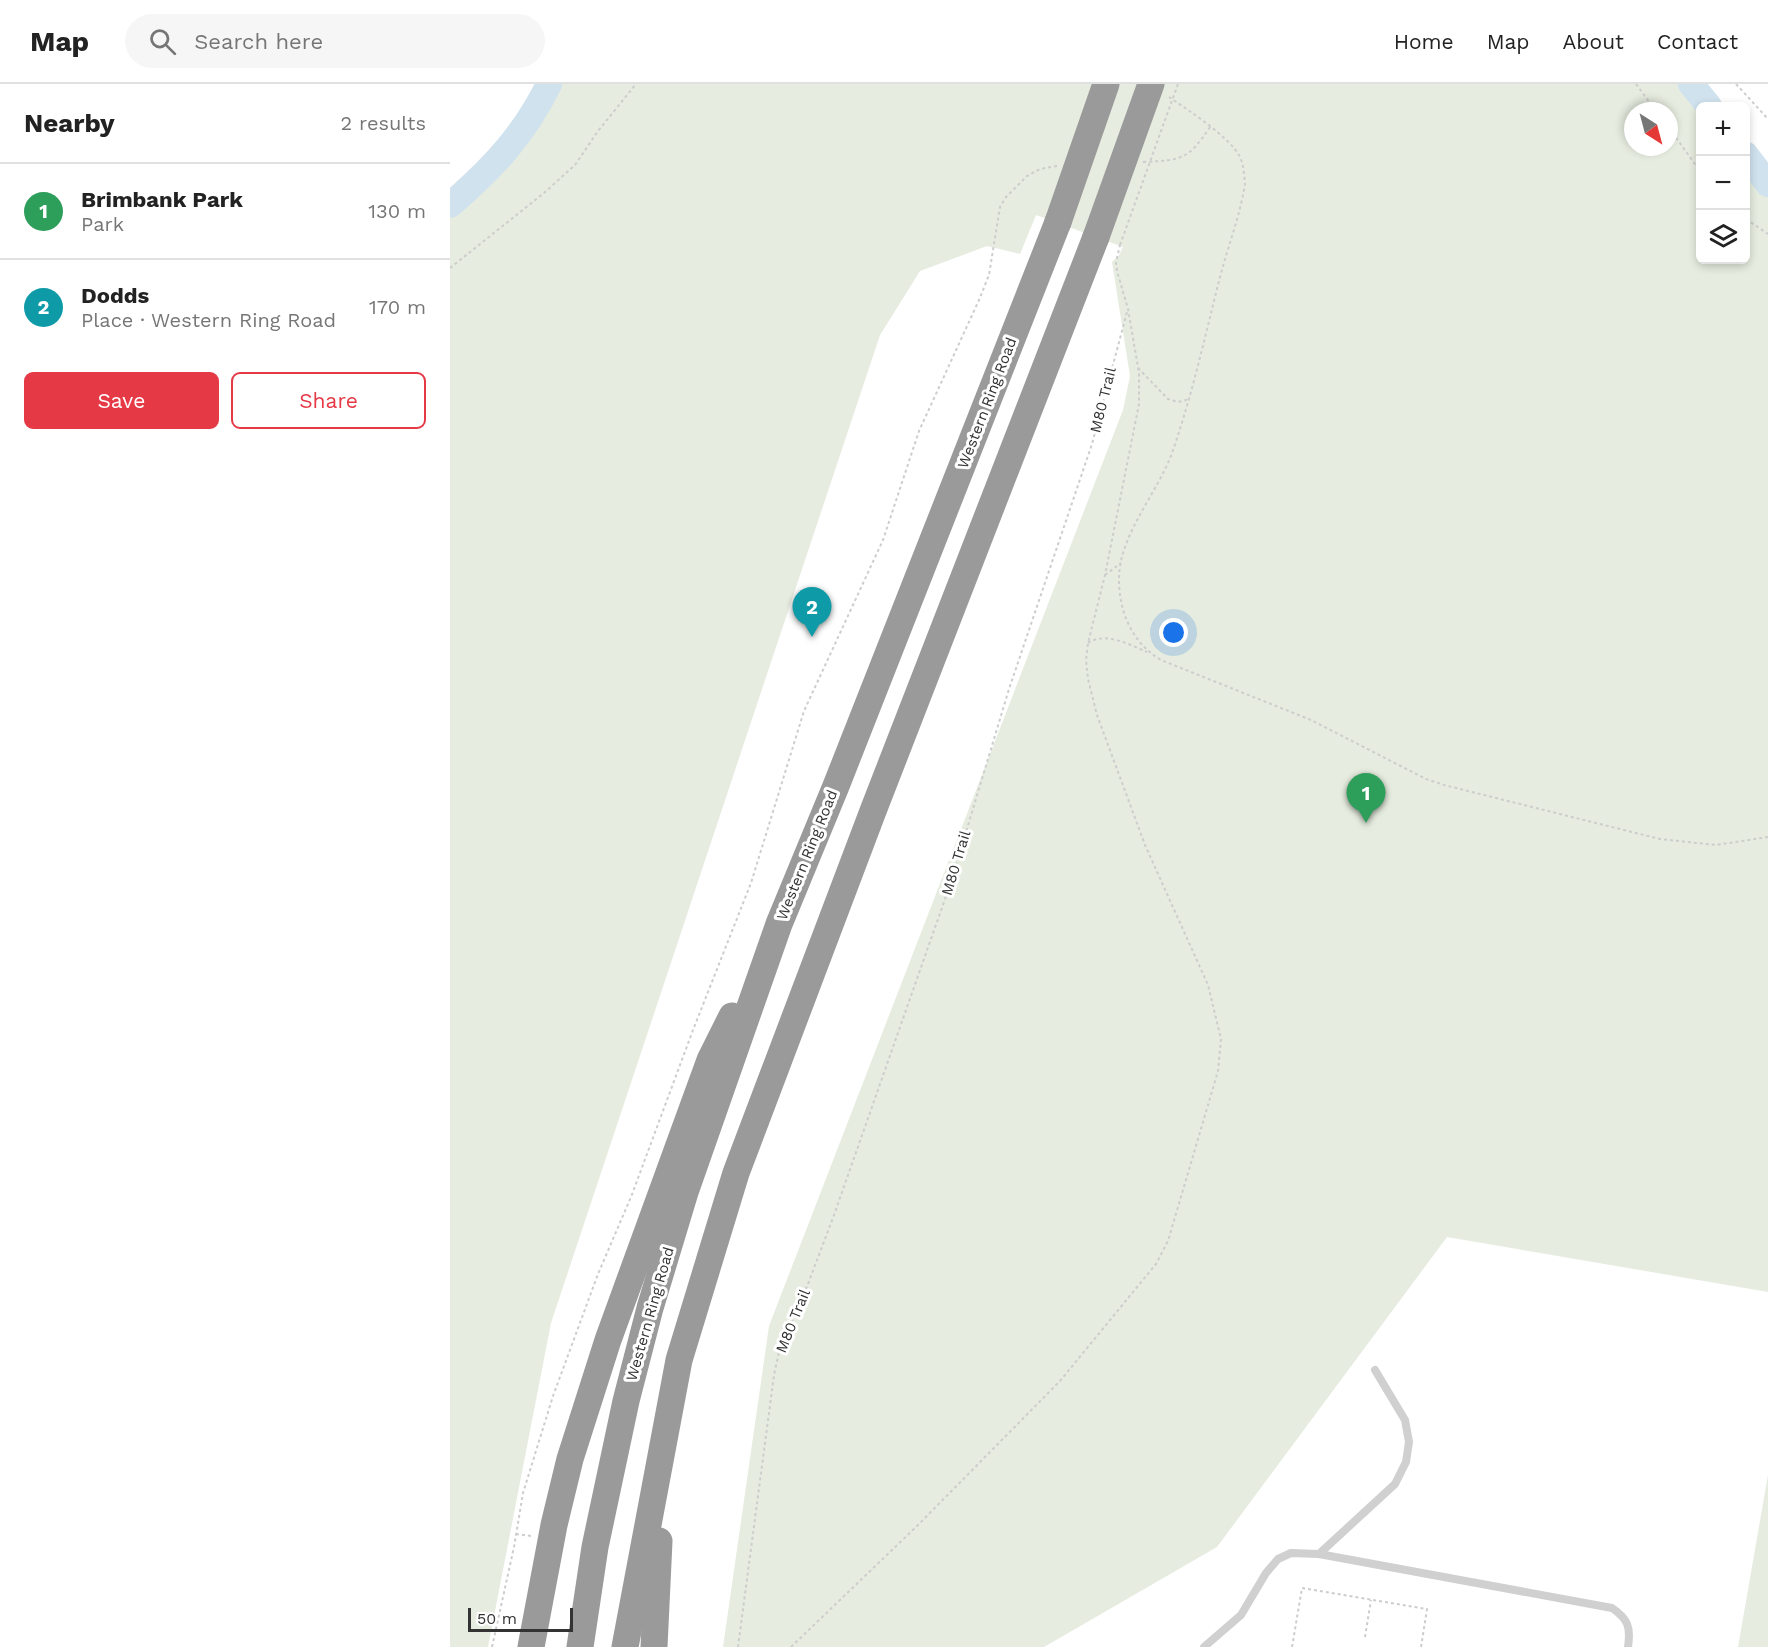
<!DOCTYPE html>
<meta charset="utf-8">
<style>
:root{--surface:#fff;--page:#f6f6f6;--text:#222;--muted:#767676;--line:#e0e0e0;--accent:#e63946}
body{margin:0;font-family:"Work Sans",sans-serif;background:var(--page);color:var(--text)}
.controls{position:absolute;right:18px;top:18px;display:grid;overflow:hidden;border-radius:9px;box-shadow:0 3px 9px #0003}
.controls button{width:54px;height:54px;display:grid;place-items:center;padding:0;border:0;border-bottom:2px solid var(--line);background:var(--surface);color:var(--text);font:30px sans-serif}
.compass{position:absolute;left:1174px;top:18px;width:54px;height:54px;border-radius:50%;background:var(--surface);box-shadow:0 3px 9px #0003;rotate:144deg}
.scale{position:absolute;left:18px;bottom:15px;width:105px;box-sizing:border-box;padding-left:6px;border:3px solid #333;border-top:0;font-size:16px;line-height:21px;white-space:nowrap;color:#333;-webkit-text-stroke:4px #fff;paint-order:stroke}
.you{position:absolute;left:724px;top:549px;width:21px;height:21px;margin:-15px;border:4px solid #fff;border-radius:50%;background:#1a73e8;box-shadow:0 0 0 9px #1a73e833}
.badge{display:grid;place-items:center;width:39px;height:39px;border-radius:50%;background:var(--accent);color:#fff;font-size:20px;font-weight:700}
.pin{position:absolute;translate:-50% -50px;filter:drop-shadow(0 2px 3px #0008)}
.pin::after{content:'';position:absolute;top:32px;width:21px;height:18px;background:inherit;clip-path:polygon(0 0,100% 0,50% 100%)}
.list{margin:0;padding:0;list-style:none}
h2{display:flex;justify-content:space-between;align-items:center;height:78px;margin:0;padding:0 24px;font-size:26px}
h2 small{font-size:20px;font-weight:400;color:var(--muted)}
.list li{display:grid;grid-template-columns:39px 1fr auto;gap:18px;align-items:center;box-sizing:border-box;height:96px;padding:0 24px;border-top:2px solid var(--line)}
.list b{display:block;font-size:22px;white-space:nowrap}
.list p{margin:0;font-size:20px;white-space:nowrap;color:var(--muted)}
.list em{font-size:20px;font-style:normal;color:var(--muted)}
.actions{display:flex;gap:12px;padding:18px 24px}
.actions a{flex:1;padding:14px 0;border:2px solid var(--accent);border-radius:9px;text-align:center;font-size:21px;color:var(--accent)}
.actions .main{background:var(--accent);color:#fff}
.icon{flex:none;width:33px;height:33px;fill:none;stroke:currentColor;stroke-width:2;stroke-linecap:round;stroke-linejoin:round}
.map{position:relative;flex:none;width:1318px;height:1563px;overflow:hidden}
header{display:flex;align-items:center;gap:36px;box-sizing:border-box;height:84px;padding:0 30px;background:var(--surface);border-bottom:2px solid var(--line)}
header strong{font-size:28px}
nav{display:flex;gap:33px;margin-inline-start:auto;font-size:21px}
.search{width:420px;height:54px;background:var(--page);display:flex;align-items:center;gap:15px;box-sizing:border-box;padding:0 21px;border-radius:33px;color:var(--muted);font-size:22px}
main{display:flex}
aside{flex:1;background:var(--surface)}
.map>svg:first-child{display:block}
.green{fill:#e6ecdf;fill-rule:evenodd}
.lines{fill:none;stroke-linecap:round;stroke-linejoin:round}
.river{stroke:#cfe2ee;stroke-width:26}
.path{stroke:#cdcdcd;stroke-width:2;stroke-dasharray:3 3;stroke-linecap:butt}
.service{stroke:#d0d0d0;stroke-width:8}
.motorway{stroke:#9a9a9a;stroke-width:27}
.path-bridge{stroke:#cdcdcd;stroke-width:2;stroke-dasharray:3 3;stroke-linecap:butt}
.motorway-bridge{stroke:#9a9a9a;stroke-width:27}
.labels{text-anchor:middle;stroke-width:6;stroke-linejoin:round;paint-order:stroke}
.street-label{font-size:15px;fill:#333;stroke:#fff}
</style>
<header>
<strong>Map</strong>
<div class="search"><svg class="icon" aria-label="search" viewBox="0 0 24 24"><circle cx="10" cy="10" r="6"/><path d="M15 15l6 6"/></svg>Search here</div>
<nav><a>Home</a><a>Map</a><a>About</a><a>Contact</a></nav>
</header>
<main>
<aside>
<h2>Nearby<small>2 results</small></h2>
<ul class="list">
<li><span class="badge" style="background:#2e9e5b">1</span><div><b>Brimbank Park</b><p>Park</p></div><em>130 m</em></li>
<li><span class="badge" style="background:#0f9aa8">2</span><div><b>Dodds</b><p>Place · Western Ring Road</p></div><em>170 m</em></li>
</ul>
<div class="actions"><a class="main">Save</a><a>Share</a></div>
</aside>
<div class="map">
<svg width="1318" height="1563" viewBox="0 0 1318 1563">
<rect width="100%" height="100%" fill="#fff"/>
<g class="green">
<path d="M 99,0 L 1241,0 L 1259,22 L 1250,22 L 1250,176 L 1296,176 L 1296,71 L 1318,100 L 1318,1208 L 997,1153 L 767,1463 L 594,1563 L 273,1563 L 319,1242 L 673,326 L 680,292 L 662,178 L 669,171 L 673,163 L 586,131 L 570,170 L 537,162 L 470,187 L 430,251 L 101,1239 L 38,1563 L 0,1563 L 0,121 C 43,84 74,51 99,0 ZM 1183,27 L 1219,27 L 1219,63 L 1183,63 Z"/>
<polygon points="1318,1391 1318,1563 1288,1563"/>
</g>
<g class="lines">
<g class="river">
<polyline points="1241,0 1259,22"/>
<polyline points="1296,71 1318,100"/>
<path d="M 0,121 C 43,84 74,51 99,0"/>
</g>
<g class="path">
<polyline points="1186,0 1206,27"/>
<polyline points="1286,0 1318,35"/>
<path d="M 719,13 C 738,26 780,53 790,73 C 794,82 794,91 795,100 C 790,132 778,162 770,193 C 755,252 742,312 722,369 C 707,410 669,451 669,495 C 669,528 682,559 711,576 L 861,636 L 976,695 L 994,701 L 1210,755 L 1266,761 L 1318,753"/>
<polyline points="1219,44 1250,87"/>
<path d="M 693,78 C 732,76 738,76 760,43"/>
<polyline points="1296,135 1318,150"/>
<polyline points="0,184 94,109 125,81 148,47 186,0"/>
<path d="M 688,284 L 718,315 C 726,318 732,319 739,314"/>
<polyline points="655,491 671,479"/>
<path d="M 638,559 C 656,547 680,561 697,568"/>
<polyline points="66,1450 81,1452"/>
<polyline points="915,1553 921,1516"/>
<polyline points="42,1563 64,1463 73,1409 103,1312 148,1190 181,1113 243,946 301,799 354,627 433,456 469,347 529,216 539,191 550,123 556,113 577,92 590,85 607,82"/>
<polyline points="288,1563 324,1291 329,1268 358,1200 384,1131 501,798 559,605 642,360 677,228"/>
<polyline points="341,1563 467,1442 610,1297 706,1180 718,1157 768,987 771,955 758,901 695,761 647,631 638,595 636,576 638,559 655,491 689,320 689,289 678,225 667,187 666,178 670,161"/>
<polyline points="842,1563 852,1504 977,1525 971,1563"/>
</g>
<g class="service">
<polyline points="869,1470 945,1400 956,1378 959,1358 955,1336 925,1286"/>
<path d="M 754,1563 L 791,1531 L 816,1489 L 828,1475 L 841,1469 L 869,1470 L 1162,1524 C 1178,1535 1181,1543 1178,1563"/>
</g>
<g class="motorway">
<polyline points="81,1563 104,1441 120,1375 158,1256 260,976 282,932"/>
<polyline points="130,1563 145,1463 176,1317 200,1224 235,1108 329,840 386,702 608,138"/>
<polyline points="175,1563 229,1276 286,1089 423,727 646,153"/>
<polyline points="204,1563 209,1457"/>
</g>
<polyline class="path-bridge" points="670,161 728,0"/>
<g class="motorway-bridge">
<polyline points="608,138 656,0"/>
<polyline points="646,153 701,0"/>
</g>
</g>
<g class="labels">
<g class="street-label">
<text transform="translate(653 316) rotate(-76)" y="5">M80 Trail</text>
<text transform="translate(537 319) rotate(-69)" y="5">Western Ring Road</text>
<text transform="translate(357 771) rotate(-68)" y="5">Western Ring Road</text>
<text transform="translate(506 779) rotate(-73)" y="5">M80 Trail</text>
<text transform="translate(200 1230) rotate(-74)" y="5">Western Ring Road</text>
<text transform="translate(343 1237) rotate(-68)" y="5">M80 Trail</text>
</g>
</g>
</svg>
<div class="controls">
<button>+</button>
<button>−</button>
<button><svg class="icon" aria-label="layers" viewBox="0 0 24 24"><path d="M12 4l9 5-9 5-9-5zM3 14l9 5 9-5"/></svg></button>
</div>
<svg class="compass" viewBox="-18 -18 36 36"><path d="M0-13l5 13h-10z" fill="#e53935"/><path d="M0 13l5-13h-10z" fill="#767676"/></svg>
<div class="scale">50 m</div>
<div class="you"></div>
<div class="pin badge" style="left:916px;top:739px;background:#2e9e5b">1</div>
<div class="pin badge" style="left:362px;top:553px;background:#0f9aa8">2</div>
</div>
</main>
